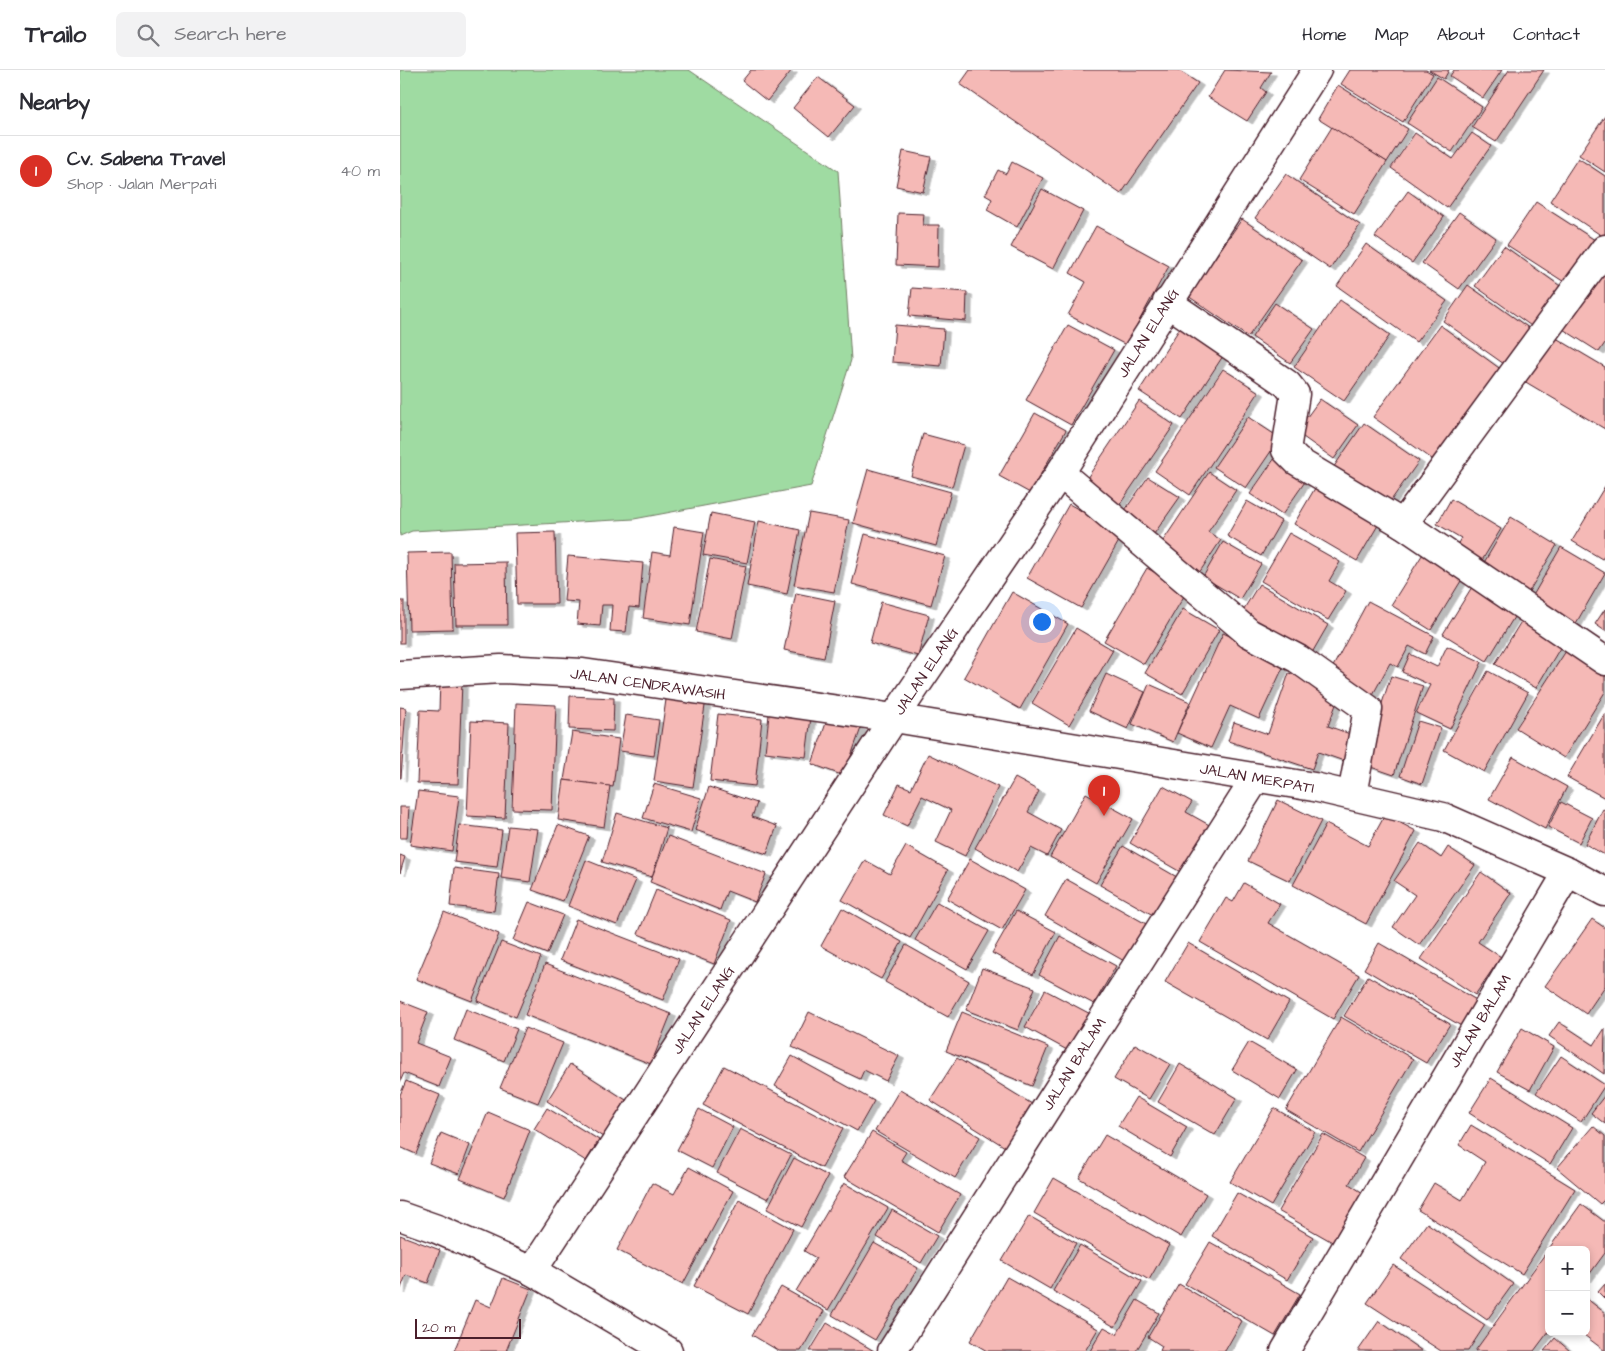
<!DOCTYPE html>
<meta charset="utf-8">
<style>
:root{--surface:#fff;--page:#f2f2f3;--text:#2b2b33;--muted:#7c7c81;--line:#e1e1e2;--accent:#d93025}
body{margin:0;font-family:"Architects Daughter",sans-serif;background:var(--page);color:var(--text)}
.controls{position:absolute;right:15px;bottom:15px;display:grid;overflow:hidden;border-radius:8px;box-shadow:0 2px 8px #0003}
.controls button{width:45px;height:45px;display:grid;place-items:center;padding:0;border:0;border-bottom:1px solid var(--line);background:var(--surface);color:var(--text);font:25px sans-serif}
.scale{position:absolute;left:15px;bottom:12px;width:106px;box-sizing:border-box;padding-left:5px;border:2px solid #4a1f2b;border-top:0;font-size:14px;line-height:18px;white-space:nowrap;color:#4a1f2b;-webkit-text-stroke:4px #fff;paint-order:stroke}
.you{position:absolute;left:641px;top:551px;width:18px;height:18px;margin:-12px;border:4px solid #fff;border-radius:50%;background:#1a73e8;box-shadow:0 0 0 8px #1a73e833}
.badge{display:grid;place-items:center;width:32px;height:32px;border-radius:50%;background:var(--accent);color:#fff;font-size:16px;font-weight:700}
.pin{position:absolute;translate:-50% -41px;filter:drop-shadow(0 1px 2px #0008)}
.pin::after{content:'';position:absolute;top:26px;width:18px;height:15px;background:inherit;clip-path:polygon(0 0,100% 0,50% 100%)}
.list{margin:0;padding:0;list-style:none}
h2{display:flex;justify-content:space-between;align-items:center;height:65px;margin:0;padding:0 20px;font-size:21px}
h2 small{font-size:16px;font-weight:400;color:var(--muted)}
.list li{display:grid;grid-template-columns:32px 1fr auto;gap:15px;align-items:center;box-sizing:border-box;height:70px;padding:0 20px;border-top:1px solid var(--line)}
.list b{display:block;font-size:19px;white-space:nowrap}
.list p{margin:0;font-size:16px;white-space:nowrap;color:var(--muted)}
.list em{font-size:16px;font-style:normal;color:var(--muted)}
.icon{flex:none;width:28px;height:28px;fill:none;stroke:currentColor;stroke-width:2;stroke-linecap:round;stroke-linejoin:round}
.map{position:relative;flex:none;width:1205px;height:1281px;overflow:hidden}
header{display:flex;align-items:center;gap:30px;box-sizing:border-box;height:70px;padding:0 25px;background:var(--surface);border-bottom:1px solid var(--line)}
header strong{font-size:24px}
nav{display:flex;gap:28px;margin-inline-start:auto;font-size:18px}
.search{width:350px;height:45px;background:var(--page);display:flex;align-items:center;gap:12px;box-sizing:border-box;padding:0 18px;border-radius:8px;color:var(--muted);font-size:19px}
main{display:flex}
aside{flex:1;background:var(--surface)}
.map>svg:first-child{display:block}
.green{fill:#9fdba2;stroke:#747d66}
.building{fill:#f5b9b6;stroke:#4a1f2b;filter:url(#shadow)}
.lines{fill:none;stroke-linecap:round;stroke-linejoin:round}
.minor-casing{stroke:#4a1f2b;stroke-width:31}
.tertiary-casing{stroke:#4a1f2b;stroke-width:31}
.secondary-casing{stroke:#4a1f2b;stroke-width:31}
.minor{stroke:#fff;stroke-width:28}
.tertiary{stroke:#fff;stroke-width:28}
.secondary{stroke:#fff;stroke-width:28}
.labels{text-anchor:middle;stroke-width:4;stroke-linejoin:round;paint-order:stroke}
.street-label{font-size:15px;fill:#4a1f2b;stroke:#fff}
</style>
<header>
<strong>Trailo</strong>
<div class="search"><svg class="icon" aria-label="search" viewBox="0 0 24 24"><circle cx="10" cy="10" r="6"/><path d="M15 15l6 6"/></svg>Search here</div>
<nav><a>Home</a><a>Map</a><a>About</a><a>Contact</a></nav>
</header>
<main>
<aside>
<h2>Nearby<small></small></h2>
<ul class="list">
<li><span class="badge">1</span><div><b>Cv. Sabena Travel</b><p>Shop · Jalan Merpati</p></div><em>40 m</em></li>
</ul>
</aside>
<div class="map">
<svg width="1205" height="1281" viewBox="0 0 1205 1281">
<defs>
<filter id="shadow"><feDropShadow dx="5.5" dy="3" stdDeviation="0" flood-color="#0004"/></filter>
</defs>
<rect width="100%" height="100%" fill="#fff"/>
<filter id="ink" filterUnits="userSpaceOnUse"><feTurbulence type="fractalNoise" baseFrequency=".02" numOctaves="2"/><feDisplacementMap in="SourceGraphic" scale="10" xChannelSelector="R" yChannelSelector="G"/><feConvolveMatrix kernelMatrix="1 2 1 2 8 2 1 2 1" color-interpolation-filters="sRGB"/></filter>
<g filter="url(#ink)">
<polygon class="green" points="0,0 289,0 438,101 451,290 411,416 234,449 12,461 0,466"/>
<g class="building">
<polygon points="351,0 392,0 367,31 342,11"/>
<polygon points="570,0 778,0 798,13 721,124 560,14"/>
<polygon points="825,0 871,2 861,18 866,22 847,51 808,27"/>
<polygon points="950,0 1026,0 1033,4 1003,52 941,14"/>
<polygon points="1029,0 1049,0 1044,9"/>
<polygon points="1054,0 1102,0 1083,28 1050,6"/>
<polygon points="1109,0 1144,0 1096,72 1072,57"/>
<polygon points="418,7 455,35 429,67 393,38"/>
<polygon points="1037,7 1082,37 1052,82 1007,53"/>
<polygon points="938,15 1008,59 987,92 918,49"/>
<polygon points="1205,46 1205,102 1179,85"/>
<polygon points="932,57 987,92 954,144 899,110"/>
<polygon points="1015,63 1053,89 1072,63 1091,76 1047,138 991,98"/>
<polygon points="503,81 531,87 523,122 496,116"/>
<polygon points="1178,88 1205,106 1205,168 1150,131"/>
<polygon points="612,92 643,108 617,157 587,140 592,129 585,125 598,100 606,104"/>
<polygon points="886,104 960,155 930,199 855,148"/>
<polygon points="642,119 683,141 653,199 611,177"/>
<polygon points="1008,121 1044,147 1012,193 975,167"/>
<polygon points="1136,132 1201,174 1172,217 1107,175"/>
<polygon points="1059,142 1096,168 1059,219 1022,193"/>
<polygon points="498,143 524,144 523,155 539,155 538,197 496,195"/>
<polygon points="842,149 902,190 848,267 788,226"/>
<polygon points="696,156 769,196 726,275 668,245 686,212 670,203"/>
<polygon points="966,174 1047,231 1016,272 937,216"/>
<polygon points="1104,176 1170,223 1141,263 1075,216"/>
<polygon points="1205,202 1205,273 1199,282 1158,256 1191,205 1199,211"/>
<polygon points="1068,215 1140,266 1114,301 1043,251"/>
<polygon points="512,218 567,222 566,251 509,246"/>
<polygon points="940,230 990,265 944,331 894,297"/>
<polygon points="875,233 914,259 890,293 852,267"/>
<polygon points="495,255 544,259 541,296 492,292"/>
<polygon points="668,255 714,280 671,355 626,330"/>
<polygon points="1040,255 1106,303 1039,394 973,347"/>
<polygon points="780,258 823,286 782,349 739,321"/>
<polygon points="1151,265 1205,297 1205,359 1124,311"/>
<polygon points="823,299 859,322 790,425 755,401"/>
<polygon points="920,329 958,355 934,389 896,362"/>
<polygon points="739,331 774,355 718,437 683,414"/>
<polygon points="635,343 666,360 630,423 599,406"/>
<polygon points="848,347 880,368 846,418 814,397"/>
<polygon points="964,353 1019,391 987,436 933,398"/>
<polygon points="523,364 564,375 552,417 511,406"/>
<polygon points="877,385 909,406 882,445 850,424"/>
<polygon points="468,399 551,422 536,476 453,453"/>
<polygon points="809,402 836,420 808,462 821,470 797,506 757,480"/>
<polygon points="748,407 780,427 754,464 723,443"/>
<polygon points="918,413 981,450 957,491 894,454"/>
<polygon points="1205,416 1205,485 1202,489 1172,471"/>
<polygon points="1051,429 1101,459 1078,497 1053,482 1061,468 1037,454"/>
<polygon points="847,431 881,451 861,486 827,466"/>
<polygon points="669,434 723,464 681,538 627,508"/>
<polygon points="311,443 355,452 347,493 303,485"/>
<polygon points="409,443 449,450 434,522 394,515"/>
<polygon points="1111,447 1157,475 1125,528 1079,501"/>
<polygon points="359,451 400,460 387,524 347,516"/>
<polygon points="274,457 304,462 290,555 243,548 252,482 270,485"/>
<polygon points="155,462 157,534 117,534 115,463"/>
<polygon points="889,463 940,492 929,511 946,521 928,550 861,511"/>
<polygon points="465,464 545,486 531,535 452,514"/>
<polygon points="823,472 861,494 840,529 803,507"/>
<polygon points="1161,477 1205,503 1175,555 1131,529"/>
<polygon points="51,482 53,559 9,560 7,483"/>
<polygon points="1024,482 1064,506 1031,560 991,535"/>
<polygon points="168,486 243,493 239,538 229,537 226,562 210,561 212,535 202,535 200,556 177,554 179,532 164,531"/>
<polygon points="310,489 346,496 332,569 296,562"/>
<polygon points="106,492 107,555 56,555 54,493"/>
<polygon points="747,498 787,521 744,594 704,571"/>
<polygon points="1075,512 1119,539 1087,591 1043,564"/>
<polygon points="859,514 928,555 909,588 839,547"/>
<polygon points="612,522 668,554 620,639 564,607"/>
<polygon points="396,523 435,531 424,588 384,580"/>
<rect x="0" y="531" width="4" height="42"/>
<polygon points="968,531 1034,566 1025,584 1009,576 998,597 990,593 971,628 928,606"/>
<polygon points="481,532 529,545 518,586 470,573"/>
<polygon points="783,539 819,560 782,624 745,603"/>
<polygon points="1205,539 1205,561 1195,554"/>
<polygon points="1125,545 1166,568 1136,618 1095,594"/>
<polygon points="676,558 713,580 669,655 632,633"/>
<polygon points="823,563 886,591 859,649 830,636 811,678 777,663"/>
<polygon points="1047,576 1082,592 1050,659 1016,643 1030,615 1002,602 1010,584 1037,597"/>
<polygon points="1166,581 1205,605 1205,622 1164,688 1116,658"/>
<polygon points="1088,601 1128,623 1084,702 1044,680"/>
<polygon points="889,603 941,621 928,656 953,665 944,691 918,682 912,699 828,671 834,652 868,664"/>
<polygon points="706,604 745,622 728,659 689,641"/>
<polygon points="991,606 1023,616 994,705 962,694"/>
<polygon points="40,610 62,612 58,714 17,713 20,640 39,641"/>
<polygon points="749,614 790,632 773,672 732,654"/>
<polygon points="267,623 306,629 293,717 254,711"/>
<polygon points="170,626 214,628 213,661 169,659"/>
<polygon points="116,633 156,635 152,740 112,739"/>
<polygon points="370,635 412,639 406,687 365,682"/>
<polygon points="0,637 6,638 1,708 0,708"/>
<polygon points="1205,643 1205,728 1167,707"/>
<polygon points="318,644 362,649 355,716 310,711"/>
<polygon points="226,645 259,650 254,686 220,681"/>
<polygon points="428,647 461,658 444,706 412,694"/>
<polygon points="71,651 109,653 105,748 67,746"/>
<polygon points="1018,651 1041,658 1022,714 1000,706"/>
<polygon points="172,662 219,669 213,717 164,710"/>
<polygon points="528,684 598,717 565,786 536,772 551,740 522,726 507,756 484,745 499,714 511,719"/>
<polygon points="1113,687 1167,717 1145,759 1089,729"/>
<polygon points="615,708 639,721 628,742 661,760 647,786 631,778 617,802 575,778"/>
<polygon points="164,710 210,716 204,757 158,750"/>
<polygon points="254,714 301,728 291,762 243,748"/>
<polygon points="763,716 792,732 786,742 811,756 784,804 730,773"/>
<polygon points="309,717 357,733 352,747 377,756 367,784 295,760"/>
<polygon points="18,721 59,726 52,781 10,775"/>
<polygon points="686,723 733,749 696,813 650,787"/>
<polygon points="878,730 921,751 890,811 848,791"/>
<polygon points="1161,732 1192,748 1179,773 1148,757"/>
<polygon points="0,737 9,737 7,768 0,768"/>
<polygon points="1203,739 1205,740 1205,785 1185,774"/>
<polygon points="217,743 267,758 252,807 202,792"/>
<polygon points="985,745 1016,761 966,854 893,815 926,754 968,776"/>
<polygon points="59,755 102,760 97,797 54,792"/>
<polygon points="158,755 189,766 163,831 132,820"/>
<polygon points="108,756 138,759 130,812 101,808"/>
<polygon points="268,766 366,804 355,832 327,821 320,840 250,812"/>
<polygon points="1020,773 1041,788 1048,777 1075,795 1019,875 993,857 1015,825 994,811"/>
<polygon points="506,776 548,800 510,868 442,830 465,790 490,804"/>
<polygon points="723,776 782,810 760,849 700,815"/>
<polygon points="0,785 5,787 0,803"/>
<polygon points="570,789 625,820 602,860 547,829"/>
<polygon points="186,790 236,810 217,855 168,836"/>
<polygon points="54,798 99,804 94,841 50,836"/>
<polygon points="1081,802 1111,823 1078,872 1101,887 1075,925 1021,889"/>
<polygon points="666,809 748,855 726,892 645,846"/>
<polygon points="844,813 880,834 868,853 959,905 933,949 800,872 826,828 833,832"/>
<polygon points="256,820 331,850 314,894 238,864"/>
<polygon points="129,832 163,845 147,884 113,870"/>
<polygon points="537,832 589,861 567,899 515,870"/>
<polygon points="442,838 502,872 481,909 421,876"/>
<polygon points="616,841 656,862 633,905 592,883"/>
<polygon points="44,842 99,864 72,931 16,909"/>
<polygon points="176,849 279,889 263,930 160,890"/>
<polygon points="1192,849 1205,858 1205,916 1186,944 1145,916"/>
<polygon points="660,866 716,896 694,934 639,905"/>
<polygon points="101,872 141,887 116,947 77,931"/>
<polygon points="788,873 889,932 867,970 765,912"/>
<polygon points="979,873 1078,931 1063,957 964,899"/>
<polygon points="506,875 569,911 548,947 485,912"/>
<polygon points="145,894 271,944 251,994 125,945"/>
<polygon points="582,898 635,918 618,960 566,940"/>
<polygon points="968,906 1050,954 1026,993 944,946"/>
<polygon points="645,920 698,948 678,986 625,957"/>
<polygon points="0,931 28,942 16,973 51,987 39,1017 4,1003 0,1012"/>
<polygon points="66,939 117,959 104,991 54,970"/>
<polygon points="409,942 499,986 486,1011 464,1000 460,1009 392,977"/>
<polygon points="562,942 648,977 632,1016 546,981"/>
<polygon points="941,947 1013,989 958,1082 886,1040"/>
<polygon points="1159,952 1194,975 1205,958 1204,1004 1149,966"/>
<polygon points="125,958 163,973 138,1033 100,1018"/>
<polygon points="1122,958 1154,977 1130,1020 1097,1002"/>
<polygon points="849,972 897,1000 880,1029 832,1000"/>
<polygon points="735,974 770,994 749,1029 714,1009"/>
<polygon points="392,986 474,1031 457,1061 375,1016"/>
<polygon points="1161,986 1205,1015 1181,1052 1136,1023"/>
<polygon points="557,988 640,1039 613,1082 530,1030"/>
<polygon points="170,994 226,1030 203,1067 147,1031"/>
<polygon points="780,994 837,1028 815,1065 758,1032"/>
<polygon points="324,996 443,1058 422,1098 303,1035"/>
<polygon points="1091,1008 1172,1058 1150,1094 1069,1043"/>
<polygon points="6,1011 40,1025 16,1084 0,1077 0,1025"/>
<polygon points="500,1019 580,1067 555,1108 475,1061"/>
<polygon points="1205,1025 1205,1054 1191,1043"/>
<polygon points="736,1027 787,1057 770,1087 718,1056"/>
<polygon points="147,1038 199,1070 186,1091 134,1059"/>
<polygon points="874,1038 915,1062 871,1136 830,1112"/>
<polygon points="299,1039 333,1057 312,1098 277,1080"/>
<polygon points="88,1042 130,1060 104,1127 60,1109"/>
<polygon points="1071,1055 1175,1119 1122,1204 1018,1140 1034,1113 1062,1130 1085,1092 1059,1075"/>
<polygon points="1193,1056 1205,1066 1205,1129 1200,1134 1157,1098"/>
<polygon points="340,1059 391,1085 368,1129 317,1103"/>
<polygon points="472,1062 506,1082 501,1090 560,1125 538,1162 444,1107"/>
<polygon points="41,1063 70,1075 59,1104 29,1093"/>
<polygon points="923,1064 964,1088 949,1114 963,1123 934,1173 878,1141"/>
<polygon points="705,1065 806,1124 781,1167 679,1108"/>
<polygon points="394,1088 428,1106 401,1157 367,1139"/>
<polygon points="289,1097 333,1121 283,1214 217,1180 252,1113 274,1124"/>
<polygon points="654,1108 769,1175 749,1210 634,1143"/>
<polygon points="444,1113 488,1138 428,1240 396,1221 416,1188 404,1181"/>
<polygon points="837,1123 913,1167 887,1210 812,1166"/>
<polygon points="339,1130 393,1159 348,1244 294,1216"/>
<polygon points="1181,1134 1205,1152 1205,1183 1186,1209 1186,1180 1149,1180 1149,1261 1134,1281 1075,1281"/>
<polygon points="492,1140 537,1166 521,1193 477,1167"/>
<polygon points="629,1146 676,1173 650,1219 602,1191"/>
<polygon points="1027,1153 1113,1214 1087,1250 1001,1189"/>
<polygon points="0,1165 40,1180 28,1213 6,1205 0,1221"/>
<polygon points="810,1172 900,1224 875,1266 785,1214"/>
<polygon points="474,1173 518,1198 475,1270 432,1245"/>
<polygon points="680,1175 742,1211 715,1257 653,1221"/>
<polygon points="993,1195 1085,1255 1068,1281 1041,1281 967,1233"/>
<polygon points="607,1207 698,1259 685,1281 587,1281 570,1271"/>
<polygon points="103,1208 131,1219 106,1281 54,1281 75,1230 91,1237"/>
<polygon points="779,1214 842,1251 825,1281 760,1281 762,1276 748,1267"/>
<polygon points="1205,1214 1205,1229 1198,1222"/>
<polygon points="381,1217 424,1241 401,1281 379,1281 352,1265"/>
<polygon points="1186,1228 1205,1243 1205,1281 1180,1262 1186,1262"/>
<polygon points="737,1230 759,1243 736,1281 690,1281 704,1257 717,1264"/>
<polygon points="979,1251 1022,1281 958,1281"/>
<polygon points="427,1253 474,1281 410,1281"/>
<polygon points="1155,1268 1170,1281 1144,1281"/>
</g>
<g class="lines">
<defs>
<g id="minor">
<polyline points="767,232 887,314 895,324 886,380 897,391 1003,454 1205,591"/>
<polyline points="660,403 849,563 898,589 968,639 952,725"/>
<polyline points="1003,454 1205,179"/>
<polyline points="132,1201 494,648 660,403 917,0"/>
<polyline points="492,1281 856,708"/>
<polyline points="885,1281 1168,802"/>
</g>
<polyline id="tertiary" points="0,605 101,599 183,603 494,648 914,717 1043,747 1168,802 1205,822"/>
<polyline id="secondary" points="0,1146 37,1159 132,1201 268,1281"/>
</defs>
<use href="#minor" class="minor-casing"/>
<use href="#tertiary" class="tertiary-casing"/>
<use href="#secondary" class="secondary-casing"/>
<use href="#minor" class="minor"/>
<use href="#tertiary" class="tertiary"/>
<use href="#secondary" class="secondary"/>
</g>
</g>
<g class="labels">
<g class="street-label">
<text transform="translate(748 263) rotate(-58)" y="5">JALAN ELANG</text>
<text transform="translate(526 601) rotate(-56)" y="5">JALAN ELANG</text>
<text transform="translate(248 614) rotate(8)" y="5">JALAN CENDRAWASIH</text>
<text transform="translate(857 708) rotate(10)" y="5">JALAN MERPATI</text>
<text transform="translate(303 940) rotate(-57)" y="5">JALAN ELANG</text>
<text transform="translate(1080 951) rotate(-59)" y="5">JALAN BALAM</text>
<text transform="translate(674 994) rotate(-58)" y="5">JALAN BALAM</text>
</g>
</g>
</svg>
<div class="controls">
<button>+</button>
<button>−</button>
</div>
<div class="scale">20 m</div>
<div class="you"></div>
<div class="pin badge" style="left:704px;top:746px">1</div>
</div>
</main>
